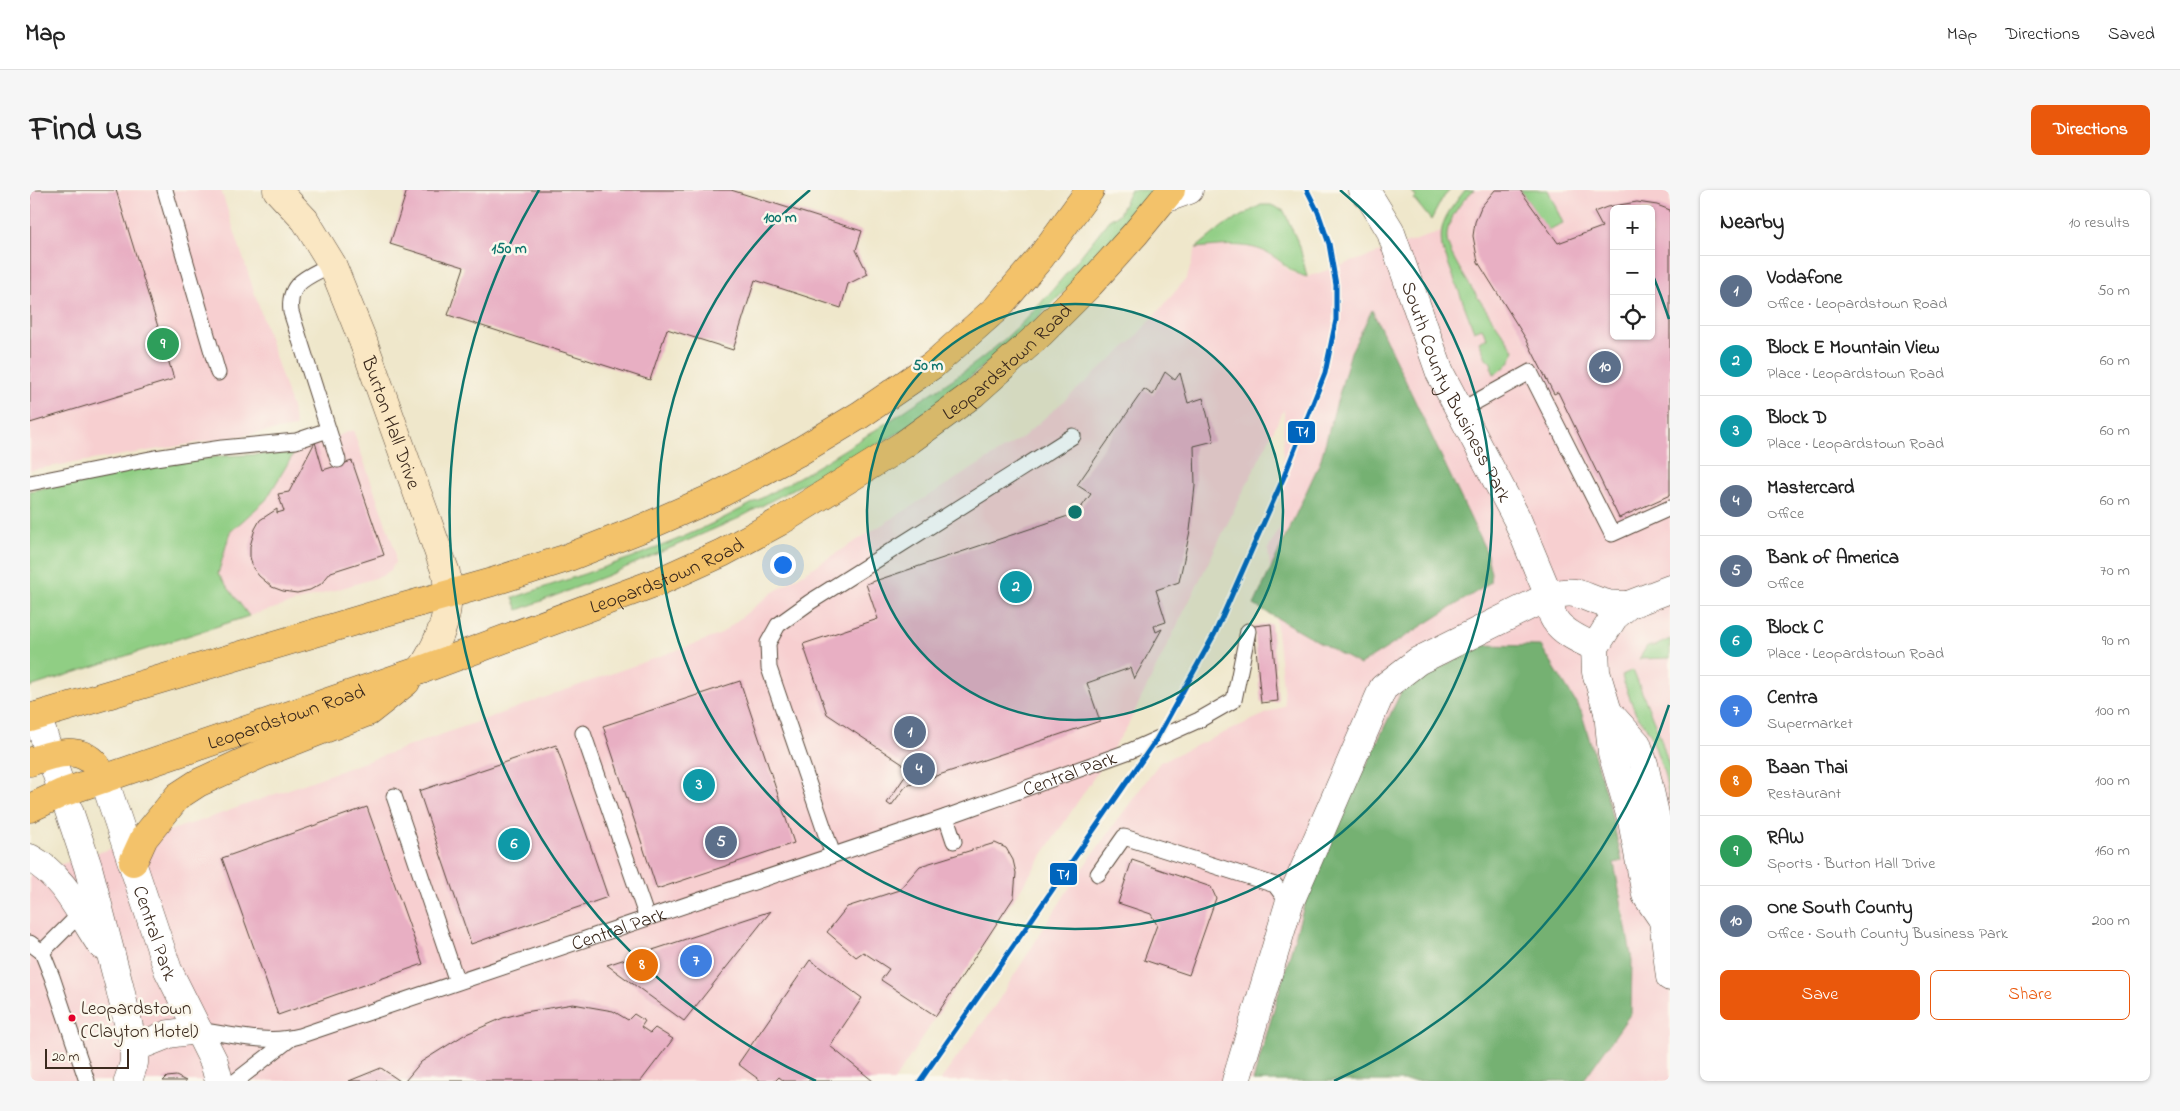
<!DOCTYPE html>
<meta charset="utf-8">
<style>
:root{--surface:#fff;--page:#f6f6f6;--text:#222;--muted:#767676;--line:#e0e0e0;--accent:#ea580c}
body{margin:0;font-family:"Indie Flower",sans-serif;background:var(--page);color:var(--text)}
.controls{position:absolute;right:15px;top:15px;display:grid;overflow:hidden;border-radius:8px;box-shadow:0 1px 4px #0004}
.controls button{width:45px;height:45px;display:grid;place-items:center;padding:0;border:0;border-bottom:1px solid var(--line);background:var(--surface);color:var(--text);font:25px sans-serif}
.scale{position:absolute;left:15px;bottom:12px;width:84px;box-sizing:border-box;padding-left:5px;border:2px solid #3b2a1e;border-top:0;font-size:14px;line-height:18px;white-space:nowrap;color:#3b2a1e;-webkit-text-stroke:4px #fbf7ec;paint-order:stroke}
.you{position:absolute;left:752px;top:374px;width:18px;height:18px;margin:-12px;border:4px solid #fff;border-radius:50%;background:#1a73e8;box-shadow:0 0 0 8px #1a73e833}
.badge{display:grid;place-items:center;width:32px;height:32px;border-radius:50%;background:var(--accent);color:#fff;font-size:16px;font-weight:700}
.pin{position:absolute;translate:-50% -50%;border:2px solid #fff;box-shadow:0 1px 5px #0006}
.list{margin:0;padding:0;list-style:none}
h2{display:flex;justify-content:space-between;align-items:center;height:65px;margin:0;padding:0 20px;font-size:21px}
h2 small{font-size:16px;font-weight:400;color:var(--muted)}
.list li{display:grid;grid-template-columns:32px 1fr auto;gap:15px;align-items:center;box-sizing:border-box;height:70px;padding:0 20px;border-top:1px solid var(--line)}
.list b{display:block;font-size:19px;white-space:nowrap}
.list p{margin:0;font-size:16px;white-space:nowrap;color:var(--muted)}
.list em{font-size:16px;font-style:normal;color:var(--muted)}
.actions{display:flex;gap:10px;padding:15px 20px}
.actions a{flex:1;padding:11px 0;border:1px solid var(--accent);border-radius:8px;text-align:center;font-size:18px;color:var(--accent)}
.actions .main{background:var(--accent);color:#fff}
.icon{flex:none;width:28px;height:28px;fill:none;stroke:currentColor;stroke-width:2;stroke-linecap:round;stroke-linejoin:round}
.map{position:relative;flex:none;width:1640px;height:891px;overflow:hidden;border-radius:8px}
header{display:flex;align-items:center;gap:30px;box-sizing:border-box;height:70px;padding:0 25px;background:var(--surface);border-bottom:1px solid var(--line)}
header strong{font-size:24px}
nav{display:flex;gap:28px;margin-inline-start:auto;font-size:18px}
.intro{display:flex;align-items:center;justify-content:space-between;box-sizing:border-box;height:120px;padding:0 30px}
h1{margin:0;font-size:35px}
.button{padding:12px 22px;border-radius:8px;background:var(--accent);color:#fff;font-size:18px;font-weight:700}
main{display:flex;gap:30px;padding:0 30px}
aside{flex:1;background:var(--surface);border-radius:8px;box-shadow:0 1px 4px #0004}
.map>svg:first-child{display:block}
.built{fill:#f7cfd0;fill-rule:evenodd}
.green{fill:#90ce84;stroke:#667c51}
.forest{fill:#74b172;stroke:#586e48}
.building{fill:#e8afc3;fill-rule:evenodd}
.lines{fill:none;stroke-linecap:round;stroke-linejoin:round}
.lane-casing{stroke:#564638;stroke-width:17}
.street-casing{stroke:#564638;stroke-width:29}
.secondary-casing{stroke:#564638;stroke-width:29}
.highway-casing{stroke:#564638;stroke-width:29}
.lane{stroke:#fff;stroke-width:15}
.street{stroke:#fff;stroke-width:28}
.secondary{stroke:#fae7c3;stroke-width:28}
.highway{stroke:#f3c26a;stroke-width:28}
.tram-1-casing{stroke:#fbf7ec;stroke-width:9}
.tram-1{stroke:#0065bd;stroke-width:5}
.ring{fill:none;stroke:#0f766e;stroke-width:2.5}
.bus-dot{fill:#e4002b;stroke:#fbf7ec;stroke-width:2}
.labels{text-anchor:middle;stroke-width:5;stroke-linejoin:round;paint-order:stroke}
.bus-label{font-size:19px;fill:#3b2a1e;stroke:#fbf7ec;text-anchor:start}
.street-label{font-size:20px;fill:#3b2a1e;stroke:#fbf7ec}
.centre{fill:#0f766e;stroke:#fbf7ec;stroke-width:2.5}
.ring-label{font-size:15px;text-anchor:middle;font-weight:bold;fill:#0f766e;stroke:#fbf7ec;stroke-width:5;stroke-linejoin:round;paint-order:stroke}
.line-badge{stroke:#fbf7ec;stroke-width:2}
.badge-label{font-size:14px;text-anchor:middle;font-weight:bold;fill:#fff}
</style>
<header>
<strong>Map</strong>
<nav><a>Map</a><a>Directions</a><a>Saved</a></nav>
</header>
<div class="intro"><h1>Find us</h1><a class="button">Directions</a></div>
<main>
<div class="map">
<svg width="1640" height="891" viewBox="0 0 1640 891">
<rect width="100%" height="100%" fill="#fbf7ec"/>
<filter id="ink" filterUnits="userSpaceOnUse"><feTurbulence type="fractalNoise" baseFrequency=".02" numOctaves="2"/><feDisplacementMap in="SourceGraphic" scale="10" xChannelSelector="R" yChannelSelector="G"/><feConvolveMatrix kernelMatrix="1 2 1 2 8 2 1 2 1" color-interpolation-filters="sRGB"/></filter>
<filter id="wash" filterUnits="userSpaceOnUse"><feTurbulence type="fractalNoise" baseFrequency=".0096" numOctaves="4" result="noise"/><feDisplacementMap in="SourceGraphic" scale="20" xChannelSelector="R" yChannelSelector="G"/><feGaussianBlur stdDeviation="1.12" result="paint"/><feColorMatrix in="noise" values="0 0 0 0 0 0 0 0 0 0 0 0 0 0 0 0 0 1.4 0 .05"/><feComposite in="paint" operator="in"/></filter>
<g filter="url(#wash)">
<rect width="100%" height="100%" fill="#efe7cb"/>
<g class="built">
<polygon points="0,0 191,0 262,218 266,237 0,280"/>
<path d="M 1435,0 L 1640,0 L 1640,891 L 910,891 L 966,814 L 1046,687 L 1130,572 L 1255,515 L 1238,359 L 1252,334 L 1254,219 L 1097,537 L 864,891 L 0,891 L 0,684 L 173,630 L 689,445 L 742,403 L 993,247 L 1102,151 L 1157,88 L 1166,58 L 1191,56 L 1227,58 L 1242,65 L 1261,82 L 1277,87 L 1410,42 L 1421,19 ZM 1584,19 L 1621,19 L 1621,146 L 1584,146 Z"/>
<polygon points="323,240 365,360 365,372 361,380 352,386 219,426 188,384 200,341 236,310 264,263"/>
</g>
<g class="green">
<path d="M 1101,0 L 1124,0 L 1099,36 L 986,150 L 874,240 L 707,329 L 576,386 L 488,420 L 483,408 C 546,386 611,367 671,339 C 741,306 806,266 870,224 C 899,204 930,186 957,164 C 1005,126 1042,77 1079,30 L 1089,24 Z"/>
<polygon points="1381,0 1420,0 1412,9 1401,30 1384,9 1386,7"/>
<path d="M 1435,0 L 1444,0 C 1431,11 1416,31 1417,49 C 1417,68 1471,140 1484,160 C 1481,173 1476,178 1464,184 L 1461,177 L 1462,175 L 1459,170 L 1457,170 L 1449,152 L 1457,148 L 1452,138 L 1444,141 L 1412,57 C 1408,31 1420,20 1435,0 Z"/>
<polygon points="1490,0 1518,0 1533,33 1518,40"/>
<path d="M 1231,15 L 1241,15 L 1254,21 L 1270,57 L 1277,87 C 1261,83 1255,73 1241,65 C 1219,51 1190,56 1166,58 L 1193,36 Z"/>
<polygon points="264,263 236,310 200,342 188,384 219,426 0,497 0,301 87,282 192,266"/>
<polygon points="1640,449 1640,468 1609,469 1617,456 1625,456"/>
<polygon points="1603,480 1630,546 1640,579 1640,612 1634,583 1620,543 1605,522 1593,490 1592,485"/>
</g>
<g class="forest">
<polygon points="1342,120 1456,361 1461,383 1460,392 1454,397 1330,475 1224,415 1290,272 1321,162"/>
<polygon points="1448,455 1511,456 1551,521 1579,614 1592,671 1584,673 1602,770 1601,823 1553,891 1223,891 1281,692 1371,502"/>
</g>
<g id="blocks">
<g class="building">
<polygon points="0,0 86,0 144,189 0,233"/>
<polygon points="377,0 701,0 832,41 826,60 838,84 818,94 811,118 725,90 703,160 637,139 620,190 418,125 434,77 360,54"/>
<path d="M 1465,0 L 1490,0 L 1528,53 L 1572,37 L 1564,22 L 1577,17 L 1607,12 L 1627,15 L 1640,20 L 1640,305 L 1589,328 L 1528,202 L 1524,204 L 1496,149 L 1448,72 L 1443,46 L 1445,32 L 1451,17 ZM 1584,19 L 1621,19 L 1621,146 L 1584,146 Z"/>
<polygon points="1135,182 1145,190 1150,183 1158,213 1173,208 1184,251 1164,256 1165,296 1160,341 1149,392 1126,400 1136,432 1124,436 1126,442 1132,439 1104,489 1100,478 1057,493 1070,531 876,596 861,616 857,613 880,579 797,524 773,454 848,429 836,394 1047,323 1061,304 1047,295 1114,199 1123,205"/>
<polygon points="285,252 293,280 322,271 354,365 301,382 291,394 280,400 267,403 253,401 242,397 229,386 223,378 220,367 220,356 225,339 230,330 247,319 247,323 254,321 248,304 259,302"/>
<polygon points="1241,434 1248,511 1231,513 1224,436"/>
<polygon points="710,491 764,653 627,699 573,536"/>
<polygon points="526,555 578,707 441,754 389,601"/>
<polygon points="337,617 393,774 248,825 192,668"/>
<polygon points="965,653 976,658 983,670 986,683 984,707 906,826 851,790 859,779 833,762 826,767 797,742 817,717 869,700 890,676"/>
<polygon points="1102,670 1181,697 1186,708 1159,785 1114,770 1127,735 1121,724 1088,713"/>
<polygon points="741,721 654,831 577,775"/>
<polygon points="780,770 832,808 800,856 843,891 754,891 749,887 745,891 731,891 708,874"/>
<polygon points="543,814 583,821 598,830 604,824 615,831 611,837 620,843 625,838 643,849 611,891 375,891 391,872 434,845 473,828 495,822"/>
<polygon points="351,878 370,891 319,891"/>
<polygon points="146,886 156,891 133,891 137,887"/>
</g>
</g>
</g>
<g filter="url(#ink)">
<use href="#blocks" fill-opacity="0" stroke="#564638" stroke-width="1"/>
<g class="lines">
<defs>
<g id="lane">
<polyline points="135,0 188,183"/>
<path d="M 302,74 C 279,87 257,91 261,122 L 308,270"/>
<polyline points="1431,220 1500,182 1582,344 1640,318"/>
<polyline points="0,293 125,268 192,258 266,251 298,240"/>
<polyline points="553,543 617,728"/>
<polyline points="364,606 427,792"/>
<polyline points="916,627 924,651"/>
<polyline points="803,665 739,478 738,453 748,435 780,412 1043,246"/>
<polyline points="1068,684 1094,647 1245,695 1259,714"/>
<polyline points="0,753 12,762 22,787 57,891"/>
<polyline points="12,762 55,719"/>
<path id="s1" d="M 168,840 C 199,844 238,855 269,846 L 916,627 L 1100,561 L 1169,530 L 1204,510 L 1218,441"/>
<polyline points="206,891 260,849"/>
</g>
<g id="street">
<path id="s2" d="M 1332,0 L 1341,9 L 1360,40 L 1410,183 L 1487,329 L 1519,406 C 1520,413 1520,423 1525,430 C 1533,443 1552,451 1565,457"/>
<polyline points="1134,9 1159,0"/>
<polyline points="1578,522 1607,554 1614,574 1640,692"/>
<polyline points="7,526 58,677 89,795 104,858 104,873 98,891"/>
<path id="s3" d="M 74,589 L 138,780 L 184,872 L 189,891"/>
<path d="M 0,668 C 34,686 50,724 71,755"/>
<polyline points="1637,712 1633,730 1640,787"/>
<polyline points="1633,730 1616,705 1602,631 1582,563 1578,522 1566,482 1565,457 1584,427 1598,415 1640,399"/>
<polyline points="104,858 139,844 168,840"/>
<path d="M 1206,891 L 1259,714 L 1353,498 L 1388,471 L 1519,406 C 1552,397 1550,408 1578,414 C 1584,415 1592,415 1598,415"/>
</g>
<g id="secondary">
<path id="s4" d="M 247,0 L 275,30 L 302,74 L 333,151 L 416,383 C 422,421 412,448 391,480"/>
</g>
<g id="highway">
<polyline points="0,528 352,423 462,392 534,369 613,338 684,307 767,263 830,225 903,175 967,118 1011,67 1060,0"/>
<path d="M 0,572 C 30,561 59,553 74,589"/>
<path id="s5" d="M 0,618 L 32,603 L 391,480 L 630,391 L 692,363 L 749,332 L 873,255 L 943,204 L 1010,144 L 1060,94 L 1105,44 L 1141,0"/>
<polyline points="103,672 114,648 148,606 168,593 231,564 338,522 376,492"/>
</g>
</defs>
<use href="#lane" class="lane-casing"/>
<use href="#street" class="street-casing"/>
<use href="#secondary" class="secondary-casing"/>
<use href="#highway" class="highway-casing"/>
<use href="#lane" class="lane"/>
<use href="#street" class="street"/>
<use href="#secondary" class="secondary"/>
<use href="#highway" class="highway"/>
<defs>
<polyline id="tram-1" points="890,891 1126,550 1185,443 1253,289 1295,183 1306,130 1306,95 1299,54 1288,22 1277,0"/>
</defs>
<use href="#tram-1" class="tram-1-casing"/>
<use href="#tram-1" class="tram-1"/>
</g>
</g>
<circle cx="1045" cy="322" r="208" fill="#0f766e" fill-opacity=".12"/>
<g class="ring">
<circle cx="1045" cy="322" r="208"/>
<path d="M1310 0A417 417 0 1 1 780 0"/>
<path d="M1639 515A625 625 0 0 1 1304 891M786 891A625 625 0 0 1 509 0M1622 83A625 625 0 0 1 1639 129"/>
</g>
<circle class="bus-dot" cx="42" cy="828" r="4.5"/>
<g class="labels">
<g class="bus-label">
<text x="51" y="824">Leopardstown<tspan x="51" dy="23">(Clayton Hotel)</tspan></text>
</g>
<g class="street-label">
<text dy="7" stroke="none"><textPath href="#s5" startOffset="1082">Leopardstown Road</textPath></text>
<text dy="7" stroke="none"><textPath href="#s2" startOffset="224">South County Business Park</textPath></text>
<text dy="7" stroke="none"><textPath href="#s4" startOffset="262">Burton Hall Drive</textPath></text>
<text dy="7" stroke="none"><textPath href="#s5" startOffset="678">Leopardstown Road</textPath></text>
<text dy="7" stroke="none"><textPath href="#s5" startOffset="272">Leopardstown Road</textPath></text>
<text dy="7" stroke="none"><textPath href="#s1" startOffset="916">Central Park</textPath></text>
<text dy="7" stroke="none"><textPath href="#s1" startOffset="439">Central Park</textPath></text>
<text dy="7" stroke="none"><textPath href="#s3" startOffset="162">Central Park</textPath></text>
</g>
</g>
<circle cx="1045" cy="322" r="8" class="centre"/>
<g class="ring-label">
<text x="750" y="32">100 m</text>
<text x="479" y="63">150 m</text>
<text x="898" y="180">50 m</text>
</g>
<g class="line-badge">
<rect x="1257" y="230" width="29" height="24" rx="5" fill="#0065bd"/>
<rect x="1019" y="672" width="29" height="24" rx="5" fill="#0065bd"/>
</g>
<g class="badge-label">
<text x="1272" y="246">T1</text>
<text x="1033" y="689">T1</text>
</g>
</svg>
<div class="controls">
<button>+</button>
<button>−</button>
<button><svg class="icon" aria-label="locate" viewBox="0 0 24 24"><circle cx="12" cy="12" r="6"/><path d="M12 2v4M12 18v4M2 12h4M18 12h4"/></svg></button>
</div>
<div class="scale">20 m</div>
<div class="you"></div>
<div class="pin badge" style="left:880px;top:542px;background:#5c6f8a">1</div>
<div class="pin badge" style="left:986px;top:397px;background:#0f9aa8">2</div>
<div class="pin badge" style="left:669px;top:595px;background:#0f9aa8">3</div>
<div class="pin badge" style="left:889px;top:579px;background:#5c6f8a">4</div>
<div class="pin badge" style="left:691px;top:652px;background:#5c6f8a">5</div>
<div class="pin badge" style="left:484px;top:654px;background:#0f9aa8">6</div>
<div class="pin badge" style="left:666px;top:771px;background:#3f7fe0">7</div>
<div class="pin badge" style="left:612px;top:775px;background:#e8710a">8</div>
<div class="pin badge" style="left:133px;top:154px;background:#2e9e5b">9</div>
<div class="pin badge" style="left:1575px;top:177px;background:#5c6f8a">10</div>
</div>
<aside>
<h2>Nearby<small>10 results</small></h2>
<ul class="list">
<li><span class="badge" style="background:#5c6f8a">1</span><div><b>Vodafone</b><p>Office · Leopardstown Road</p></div><em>50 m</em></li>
<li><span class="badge" style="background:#0f9aa8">2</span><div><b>Block E Mountain View</b><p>Place · Leopardstown Road</p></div><em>60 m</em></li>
<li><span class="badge" style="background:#0f9aa8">3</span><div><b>Block D</b><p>Place · Leopardstown Road</p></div><em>60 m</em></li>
<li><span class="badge" style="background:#5c6f8a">4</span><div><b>Mastercard</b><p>Office</p></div><em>60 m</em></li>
<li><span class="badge" style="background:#5c6f8a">5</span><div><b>Bank of America</b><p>Office</p></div><em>70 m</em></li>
<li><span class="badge" style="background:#0f9aa8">6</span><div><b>Block C</b><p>Place · Leopardstown Road</p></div><em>90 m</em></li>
<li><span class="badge" style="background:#3f7fe0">7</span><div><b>Centra</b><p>Supermarket</p></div><em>100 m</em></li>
<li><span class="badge" style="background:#e8710a">8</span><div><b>Baan Thai</b><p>Restaurant</p></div><em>100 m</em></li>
<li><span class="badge" style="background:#2e9e5b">9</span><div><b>RAW</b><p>Sports · Burton Hall Drive</p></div><em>160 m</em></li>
<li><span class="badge" style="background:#5c6f8a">10</span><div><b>One South County</b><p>Office · South County Business Park</p></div><em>200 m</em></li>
</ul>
<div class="actions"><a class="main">Save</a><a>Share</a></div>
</aside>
</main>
